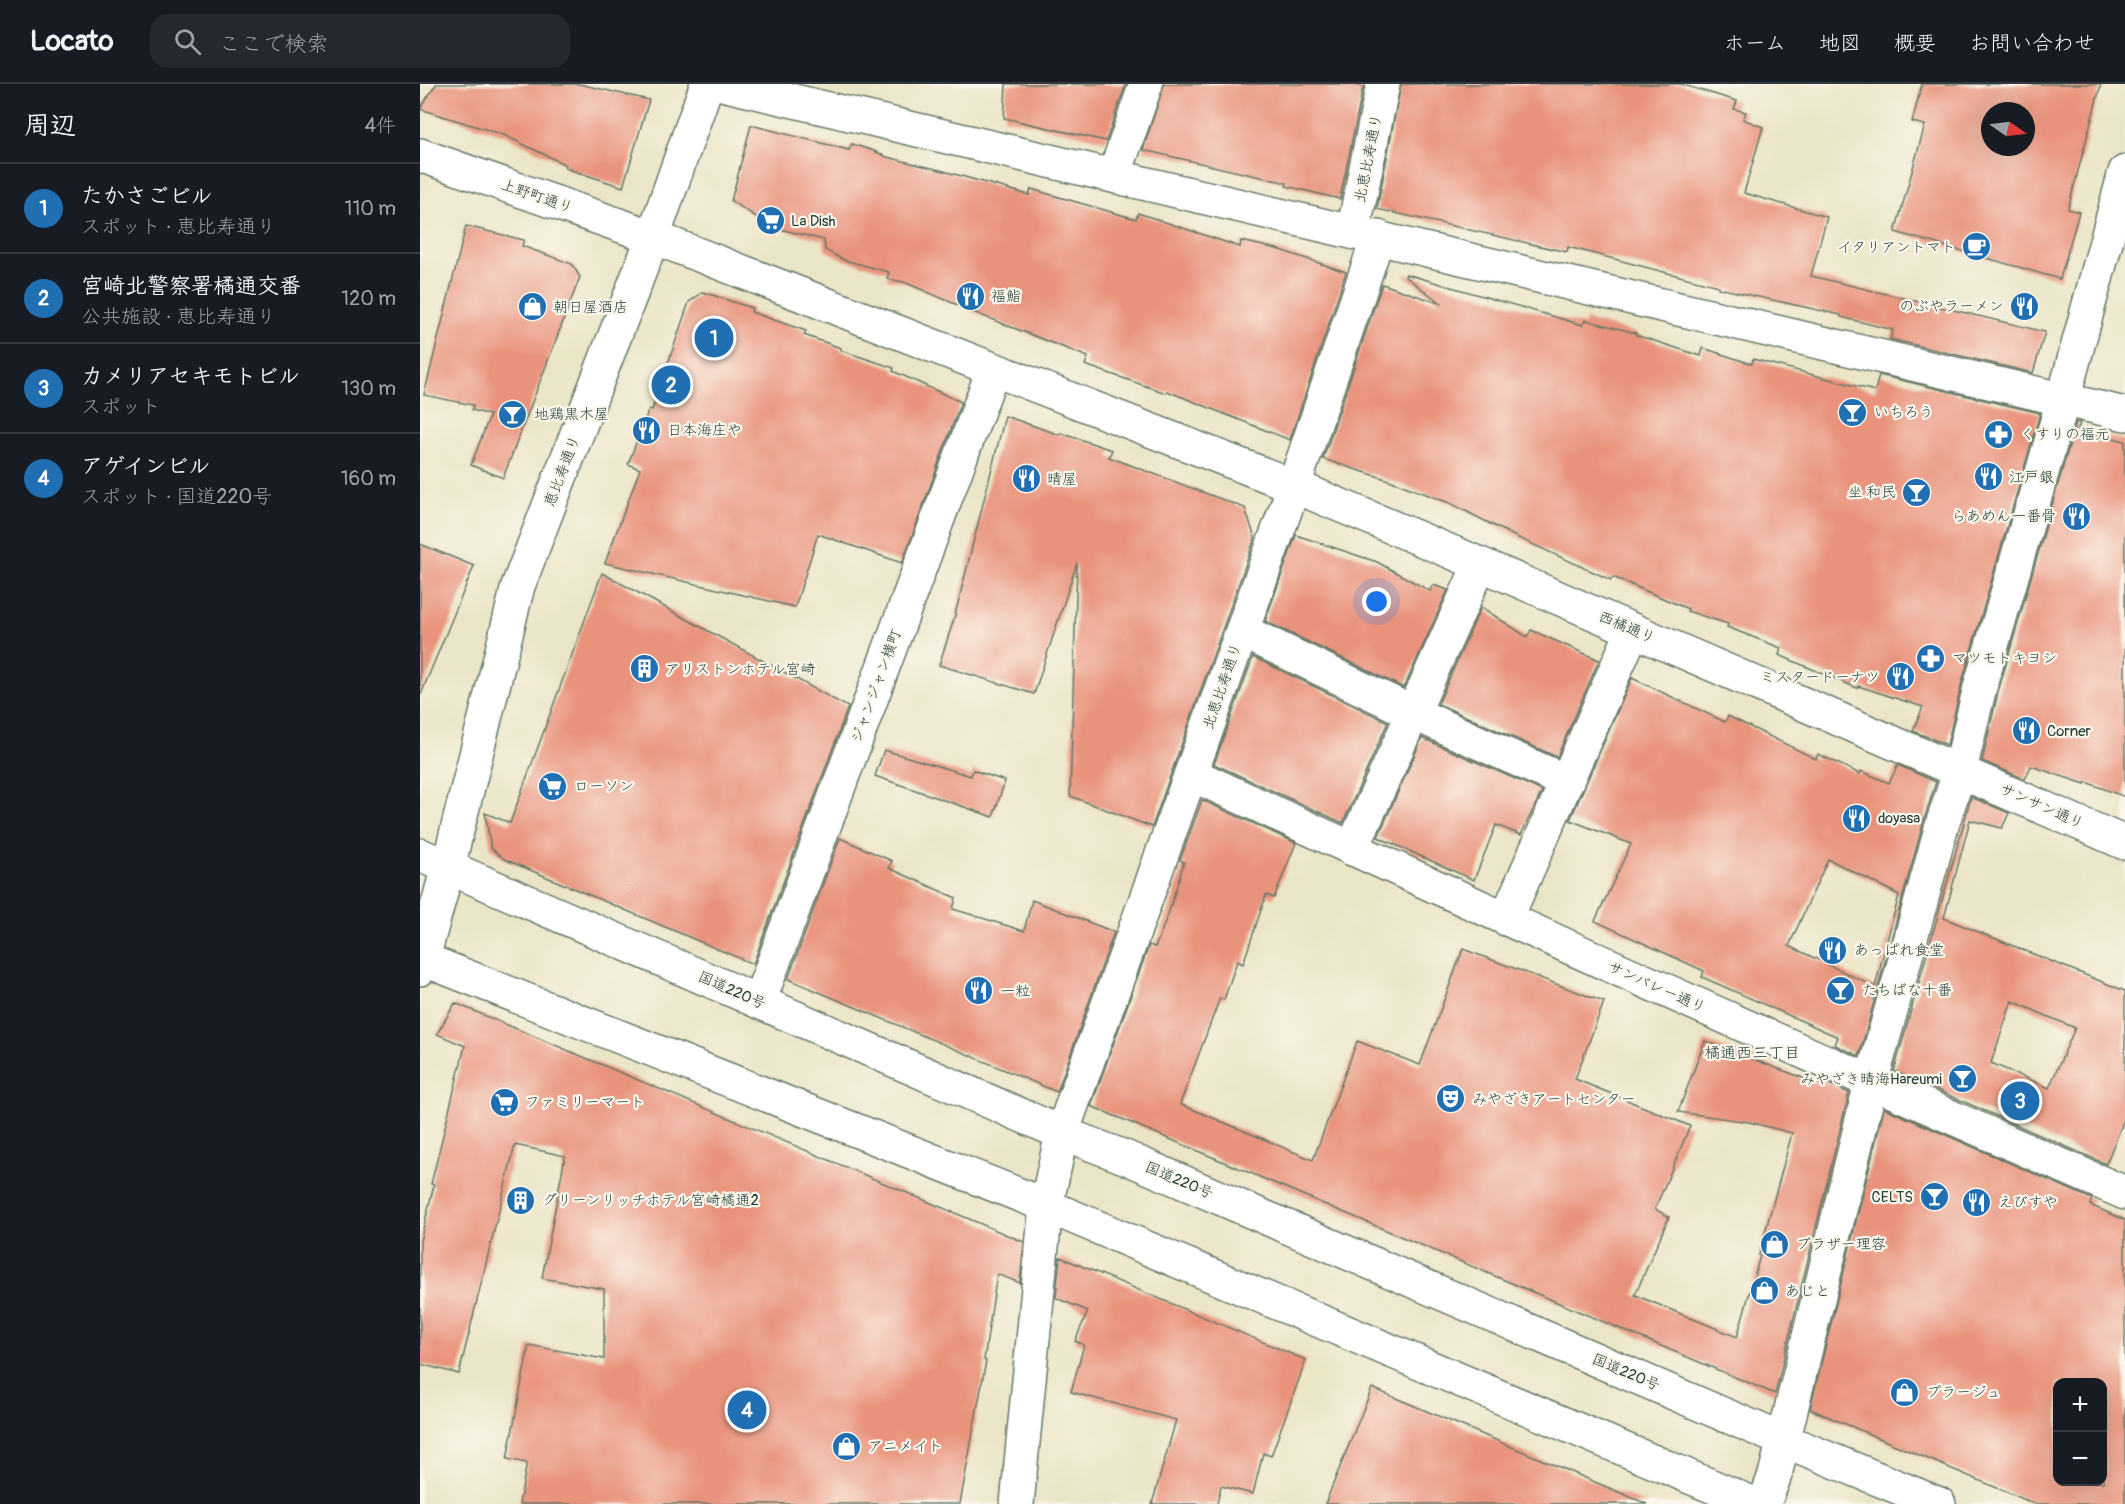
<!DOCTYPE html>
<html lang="ja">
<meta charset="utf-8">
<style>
:root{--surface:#171b24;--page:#242831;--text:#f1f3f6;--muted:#9ea1a6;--line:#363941;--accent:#1f6fb2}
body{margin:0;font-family:Pangolin,"Klee One",sans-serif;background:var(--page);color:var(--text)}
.controls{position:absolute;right:18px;bottom:18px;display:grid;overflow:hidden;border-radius:12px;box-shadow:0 6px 24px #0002}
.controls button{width:54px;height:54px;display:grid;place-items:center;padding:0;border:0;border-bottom:2px solid var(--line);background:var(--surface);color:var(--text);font:30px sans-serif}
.compass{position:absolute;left:1561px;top:18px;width:54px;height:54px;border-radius:50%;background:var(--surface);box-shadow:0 6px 24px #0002;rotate:104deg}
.you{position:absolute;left:957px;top:518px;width:21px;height:21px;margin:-15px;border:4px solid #fff;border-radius:50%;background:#1a73e8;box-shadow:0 0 0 9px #1a73e833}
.badge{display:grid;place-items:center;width:39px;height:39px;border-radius:50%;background:var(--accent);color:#fff;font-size:20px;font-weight:700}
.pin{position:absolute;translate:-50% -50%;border:3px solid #fff;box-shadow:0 2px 6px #0006}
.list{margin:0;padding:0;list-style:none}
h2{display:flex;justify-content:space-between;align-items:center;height:78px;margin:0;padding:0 24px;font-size:26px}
h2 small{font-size:20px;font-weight:400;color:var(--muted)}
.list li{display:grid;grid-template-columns:39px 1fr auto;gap:18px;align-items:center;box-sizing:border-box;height:90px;padding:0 24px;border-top:2px solid var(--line)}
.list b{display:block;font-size:22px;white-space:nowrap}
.list p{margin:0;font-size:20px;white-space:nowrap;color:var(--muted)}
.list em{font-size:20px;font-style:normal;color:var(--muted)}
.icon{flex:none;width:33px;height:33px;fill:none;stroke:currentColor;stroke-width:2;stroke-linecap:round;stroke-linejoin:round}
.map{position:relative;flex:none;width:1705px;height:1420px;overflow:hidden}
header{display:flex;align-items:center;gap:36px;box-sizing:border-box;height:84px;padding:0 30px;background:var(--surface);border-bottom:2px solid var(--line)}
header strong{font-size:28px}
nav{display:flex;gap:33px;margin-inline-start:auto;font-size:21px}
.search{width:420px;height:54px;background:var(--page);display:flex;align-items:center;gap:15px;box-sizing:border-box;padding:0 21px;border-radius:18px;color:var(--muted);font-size:22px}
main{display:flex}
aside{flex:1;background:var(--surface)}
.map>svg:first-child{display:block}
.building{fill:#e9937c;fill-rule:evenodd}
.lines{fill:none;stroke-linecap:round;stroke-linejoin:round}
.street-casing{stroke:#667867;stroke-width:36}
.secondary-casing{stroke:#667867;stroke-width:36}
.highway-casing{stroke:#667867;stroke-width:36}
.street{stroke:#fff;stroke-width:33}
.secondary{stroke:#fff;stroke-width:33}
.highway{stroke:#fff;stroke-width:33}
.labels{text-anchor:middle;stroke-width:4.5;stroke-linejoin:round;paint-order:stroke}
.street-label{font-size:15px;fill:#1f3d34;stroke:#fbf7ec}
.poi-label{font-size:15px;fill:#1f3d34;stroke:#fbf7ec;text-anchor:start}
.neighbourhood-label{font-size:16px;fill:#1f3d34;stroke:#fbf7ec}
</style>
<header>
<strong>Locato</strong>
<div class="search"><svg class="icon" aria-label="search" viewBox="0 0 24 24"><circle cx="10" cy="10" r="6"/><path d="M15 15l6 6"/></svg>ここで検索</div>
<nav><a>ホーム</a><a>地図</a><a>概要</a><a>お問い合わせ</a></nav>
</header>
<main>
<aside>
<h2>周辺<small>4件</small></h2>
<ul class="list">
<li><span class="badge">1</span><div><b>たかさごビル</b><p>スポット · 恵比寿通り</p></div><em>110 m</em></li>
<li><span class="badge">2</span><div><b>宮崎北警察署橘通交番</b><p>公共施設 · 恵比寿通り</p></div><em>120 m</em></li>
<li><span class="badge">3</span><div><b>カメリアセキモトビル</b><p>スポット</p></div><em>130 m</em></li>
<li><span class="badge">4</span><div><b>アゲインビル</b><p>スポット · 国道220号</p></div><em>160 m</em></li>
</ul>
</aside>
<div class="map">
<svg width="1705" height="1420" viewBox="0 0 1705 1420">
<rect width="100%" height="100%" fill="#fbf7ec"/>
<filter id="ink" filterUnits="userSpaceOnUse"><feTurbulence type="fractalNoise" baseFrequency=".0167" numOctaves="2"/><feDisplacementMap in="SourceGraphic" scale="12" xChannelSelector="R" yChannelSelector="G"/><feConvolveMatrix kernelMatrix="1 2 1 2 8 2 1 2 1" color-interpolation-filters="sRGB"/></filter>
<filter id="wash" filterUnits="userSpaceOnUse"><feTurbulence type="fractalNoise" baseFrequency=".008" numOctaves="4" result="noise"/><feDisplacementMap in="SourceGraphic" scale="24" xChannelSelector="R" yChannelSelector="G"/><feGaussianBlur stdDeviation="1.35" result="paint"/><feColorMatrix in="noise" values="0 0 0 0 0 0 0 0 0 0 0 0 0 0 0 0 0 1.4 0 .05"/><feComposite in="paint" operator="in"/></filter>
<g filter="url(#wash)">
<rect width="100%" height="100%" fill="#ebe5c7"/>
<g id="blocks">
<g class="building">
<polygon points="16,0 159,0 229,16 203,103 145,84 146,81 84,51 0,25"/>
<polygon points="586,0 706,0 686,57 584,34"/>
<polygon points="744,0 932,0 943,3 920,115 866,102 867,99 723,66"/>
<polygon points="981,0 1260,0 1317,17 1314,25 1326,28 1323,35 1343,43 1324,109 1407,133 1391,192 1625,248 1613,289 1470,255 1473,246 1421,233 1421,231 1298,204 1298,202 1148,163 1147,168 957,125"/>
<path d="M 1502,0 L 1681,0 L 1648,125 L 1659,128 L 1640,195 L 1475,148 L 1505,41 L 1492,38 ZM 1570,27 L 1606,27 L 1606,63 L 1570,63 Z"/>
<polygon points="331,41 429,66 432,60 454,67 467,73 520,86 609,111 611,105 716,135 718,129 820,163 821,157 857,165 926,188 870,356 747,307 746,309 665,281 668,273 563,232 484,198 467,195 469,188 424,176 405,166 404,156 352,143 311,117"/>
<polygon points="46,142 104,156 102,162 152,180 160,193 83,394 51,381 70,331 52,326 53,321 4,311"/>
<polygon points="986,190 1163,241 1166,236 1216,249 1216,251 1281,272 1283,264 1332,280 1333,275 1455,307 1459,291 1620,329 1542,598 1527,661 1493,647 1503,623 1438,602 1437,604 1359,571 1361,564 1307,543 1308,540 1267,527 1268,525 1193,493 1191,496 1092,451 1032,420 969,396 903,375 962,200 1022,220 985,192"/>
<polygon points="283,208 332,224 331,228 386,247 384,251 421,264 420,266 474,284 473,287 541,318 482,479 398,450 375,523 185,479 220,385 208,380 229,325 232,326 269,218"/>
<polygon points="585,332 640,351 641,349 692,366 689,373 825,424 835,454 732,743 650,712 657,479 614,610 519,581 534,535"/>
<polygon points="1656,338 1660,339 1658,345 1705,357 1705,713 1666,698 1665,700 1611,682 1605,695 1562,677 1578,608"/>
<polygon points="876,451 957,478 1010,507 1013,501 1028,506 984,604 845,537"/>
<polygon points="0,460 54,482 1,610 0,610"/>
<polygon points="182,489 428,623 333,880 84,775 71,764 65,729 90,739"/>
<polygon points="1061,523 1107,553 1111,546 1179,576 1137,673 1018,620"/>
<polygon points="833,573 968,638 923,739 794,680"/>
<path d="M 1212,594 L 1305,638 L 1308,632 L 1396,675 L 1398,670 L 1440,690 L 1441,687 L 1469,699 L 1478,681 L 1516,698 L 1504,736 L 1439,972 L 1415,961 L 1418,953 L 1282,893 L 1284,887 L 1175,837 L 1211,760 L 1150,736 ZM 1408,775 L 1479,811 L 1455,903 L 1369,862 Z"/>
<polygon points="1002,654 1122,707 1101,751 1076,741 1054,796 958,753"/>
<polygon points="464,666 551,692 553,686 585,697 573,733 455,692"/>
<path d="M 1551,713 L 1589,729 L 1582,744 L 1550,736 L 1524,834 L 1705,907 L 1705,1033 L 1686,1080 L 1474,987 ZM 1592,917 L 1655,944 L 1629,1004 L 1571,979 Z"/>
<polygon points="782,716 876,759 854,814 846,811 823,880 817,877 804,916 800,914 760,1020 893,1076 937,957 1000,981 1043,865 1184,918 1155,995 1270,1042 1235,1125 1249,1133 1215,1211 1317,1253 1340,1172 1339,1171 1372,1049 1329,1038 1258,1028 1285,957 1399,1000 1400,996 1429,1009 1355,1310 671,1022 729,861 735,863 748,831 764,778 760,776"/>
<polygon points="420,754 472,777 469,784 536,814 533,825 604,847 612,816 694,848 637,1008 368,895"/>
<polygon points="35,919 604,1158 600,1199 577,1190 564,1276 566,1277 540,1420 99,1420 107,1379 87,1375 109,1261 184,1275 184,1205 122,1194 145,1072 95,1061 39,1290 0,1280 0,1157 14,1101 11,1100 45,962 17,950"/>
<path d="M 1464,1024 L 1672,1115 L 1670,1121 L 1705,1136 L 1705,1420 L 1615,1420 L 1390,1325 ZM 1638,1299 L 1683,1299 L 1683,1398 L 1638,1398 Z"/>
<polygon points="640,1173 886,1276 851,1372 843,1369 833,1410 801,1402 797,1420 732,1420 756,1336 651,1308 664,1261 655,1257 668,1227 636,1214"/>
<polygon points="952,1304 1227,1420 905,1420"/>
</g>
</g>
</g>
<g filter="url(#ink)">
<use href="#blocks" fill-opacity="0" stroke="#667867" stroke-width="1.5"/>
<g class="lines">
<defs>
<g id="street">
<polyline points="302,0 1705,330"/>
<polyline points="0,71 233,153 874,402 1060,480 1705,759"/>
<polyline points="694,92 726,0"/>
<polyline points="933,148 963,0"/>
<polyline points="822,547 993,629 1147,698"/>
<path d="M 771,690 C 1081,834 1392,973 1705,1109"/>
<polyline points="932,765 1060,480"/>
<polyline points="1086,835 1213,546"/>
<polyline points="339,918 573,286"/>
<polyline points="597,1420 626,1122 642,1049 874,402 958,153"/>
<polyline points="1344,1420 1355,1391 1451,999 1522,741 1540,686 1560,603 1643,316 1705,88"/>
</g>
<polyline id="secondary" points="0,885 28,783 98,502 233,153 287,0"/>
<g id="highway">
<polyline points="0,771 642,1049 707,1074 1363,1356 1519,1420"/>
<polyline points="0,874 620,1119 1334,1420"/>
</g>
</defs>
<use href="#street" class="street-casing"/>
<use href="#secondary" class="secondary-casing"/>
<use href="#highway" class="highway-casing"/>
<use href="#street" class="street"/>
<use href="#secondary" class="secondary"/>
<use href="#highway" class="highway"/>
</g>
</g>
<defs>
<symbol id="supermarket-disc" viewBox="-11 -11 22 22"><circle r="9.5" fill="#1f6fb2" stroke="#fbf7ec"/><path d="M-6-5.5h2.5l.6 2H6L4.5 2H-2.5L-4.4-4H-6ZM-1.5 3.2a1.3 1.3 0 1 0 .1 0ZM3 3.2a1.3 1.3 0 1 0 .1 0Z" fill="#fff"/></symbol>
<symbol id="cafe-disc" viewBox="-11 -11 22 22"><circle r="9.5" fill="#1f6fb2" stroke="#fbf7ec"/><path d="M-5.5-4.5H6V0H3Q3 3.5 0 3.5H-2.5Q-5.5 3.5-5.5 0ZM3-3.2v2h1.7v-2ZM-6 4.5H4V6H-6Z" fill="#fff"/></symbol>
<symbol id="restaurant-disc" viewBox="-11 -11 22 22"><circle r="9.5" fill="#1f6fb2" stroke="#fbf7ec"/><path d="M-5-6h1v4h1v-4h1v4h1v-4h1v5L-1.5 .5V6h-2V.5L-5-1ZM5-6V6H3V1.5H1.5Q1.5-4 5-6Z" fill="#fff"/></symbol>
<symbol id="shop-disc" viewBox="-11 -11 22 22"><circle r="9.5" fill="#1f6fb2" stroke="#fbf7ec"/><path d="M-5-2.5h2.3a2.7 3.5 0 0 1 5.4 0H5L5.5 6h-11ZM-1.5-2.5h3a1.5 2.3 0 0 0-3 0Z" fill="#fff"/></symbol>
<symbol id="bar-disc" viewBox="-11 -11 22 22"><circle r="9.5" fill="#1f6fb2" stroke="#fbf7ec"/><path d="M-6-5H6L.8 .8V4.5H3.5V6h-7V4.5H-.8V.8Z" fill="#fff"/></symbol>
<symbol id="pharmacy-disc" viewBox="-11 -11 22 22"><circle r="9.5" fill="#1f6fb2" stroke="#fbf7ec"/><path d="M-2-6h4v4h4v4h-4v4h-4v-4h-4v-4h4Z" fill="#fff"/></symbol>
<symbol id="building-disc" viewBox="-11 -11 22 22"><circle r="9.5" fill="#1f6fb2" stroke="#fbf7ec"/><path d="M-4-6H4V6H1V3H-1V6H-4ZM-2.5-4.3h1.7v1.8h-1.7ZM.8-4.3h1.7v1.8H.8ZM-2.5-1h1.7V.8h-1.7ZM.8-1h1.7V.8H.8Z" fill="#fff"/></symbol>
<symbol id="theatre-disc" viewBox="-11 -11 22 22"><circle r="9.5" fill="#1f6fb2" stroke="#fbf7ec"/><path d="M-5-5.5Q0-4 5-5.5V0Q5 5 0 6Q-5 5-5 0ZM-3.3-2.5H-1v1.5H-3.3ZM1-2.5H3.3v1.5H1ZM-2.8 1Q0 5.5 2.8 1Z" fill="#fff"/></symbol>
</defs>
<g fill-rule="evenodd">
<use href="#supermarket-disc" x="334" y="120" width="33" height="33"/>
<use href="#cafe-disc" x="1540" y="146" width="33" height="33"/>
<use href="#restaurant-disc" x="534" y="196" width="33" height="33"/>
<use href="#restaurant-disc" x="1588" y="206" width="33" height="33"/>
<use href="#shop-disc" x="96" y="206" width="33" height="33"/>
<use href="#bar-disc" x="1416" y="312" width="33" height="33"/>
<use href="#bar-disc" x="76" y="314" width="33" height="33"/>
<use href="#restaurant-disc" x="210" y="330" width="33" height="33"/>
<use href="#pharmacy-disc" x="1562" y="334" width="33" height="33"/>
<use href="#restaurant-disc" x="1552" y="376" width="33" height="33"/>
<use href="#restaurant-disc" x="590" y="378" width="33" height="33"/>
<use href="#bar-disc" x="1480" y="392" width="33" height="33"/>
<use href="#restaurant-disc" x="1640" y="416" width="33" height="33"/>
<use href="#pharmacy-disc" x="1494" y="558" width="33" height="33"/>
<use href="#building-disc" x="208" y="568" width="33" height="33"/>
<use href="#restaurant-disc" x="1464" y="576" width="33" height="33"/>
<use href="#restaurant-disc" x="1590" y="630" width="33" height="33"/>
<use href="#supermarket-disc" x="116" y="686" width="33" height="33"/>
<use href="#restaurant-disc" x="1420" y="718" width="33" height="33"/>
<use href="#restaurant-disc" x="1396" y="850" width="33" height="33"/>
<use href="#bar-disc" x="1404" y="890" width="33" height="33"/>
<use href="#restaurant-disc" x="542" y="890" width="33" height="33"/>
<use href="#bar-disc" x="1526" y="978" width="33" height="33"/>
<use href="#theatre-disc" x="1014" y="998" width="33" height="33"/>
<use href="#supermarket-disc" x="68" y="1002" width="33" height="33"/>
<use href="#bar-disc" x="1498" y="1096" width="33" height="33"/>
<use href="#building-disc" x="84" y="1100" width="33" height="33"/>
<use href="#restaurant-disc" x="1540" y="1102" width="33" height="33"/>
<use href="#shop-disc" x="1338" y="1144" width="33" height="33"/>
<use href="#shop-disc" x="1328" y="1190" width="33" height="33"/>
<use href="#shop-disc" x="1468" y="1292" width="33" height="33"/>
<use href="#shop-disc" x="410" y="1346" width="33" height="33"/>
</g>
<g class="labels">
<g class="street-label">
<text transform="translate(948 74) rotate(-79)" y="5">北恵比寿通り</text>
<text transform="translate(117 112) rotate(19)" y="5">上野町通り</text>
<text transform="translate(142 387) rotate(-69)" y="5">恵比寿通り</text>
<text transform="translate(1207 543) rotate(23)" y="5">西橘通り</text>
<text transform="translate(456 602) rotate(-70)" y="5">ジャンジャン横町</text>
<text transform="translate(802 602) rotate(-71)" y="5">北恵比寿通り</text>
<text transform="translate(1622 722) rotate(24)" y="5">サンサン通り</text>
<text transform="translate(1237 903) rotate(24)" y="5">サンバレー通り</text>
<text transform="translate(312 906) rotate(24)" y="5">国道220号</text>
<text transform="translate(759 1096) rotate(23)" y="5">国道220号</text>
<text transform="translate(1206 1288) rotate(23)" y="5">国道220号</text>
</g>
<g class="poi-label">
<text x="371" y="142">La Dish</text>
<text x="1536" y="168" text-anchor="end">イタリアントマト</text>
<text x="571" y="217">福鮨</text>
<text x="1584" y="227" text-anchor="end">のぶやラーメン</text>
<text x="133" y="228">朝日屋酒店</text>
<text x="1454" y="333">いちろう</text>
<text x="114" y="335">地鶏黒木屋</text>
<text x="247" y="351">日本海庄や</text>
<text x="1600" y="355">くすりの福元</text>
<text x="1589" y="398">江戸銀</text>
<text x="627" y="400">晴屋</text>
<text x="1476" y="413" text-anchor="end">坐 和民</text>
<text x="1636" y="437" text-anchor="end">らあめん一番骨</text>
<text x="1532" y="579">マツモトキヨシ</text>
<text x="245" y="590">アリストンホテル宮崎</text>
<text x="1460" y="598" text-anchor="end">ミスタードーナツ</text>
<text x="1627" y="652">Corner</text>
<text x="154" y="707">ローソン</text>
<text x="1458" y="739">doyasa</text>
<text x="1434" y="871">あっぱれ食堂</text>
<text x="1442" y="911">たちばな十番</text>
<text x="580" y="912">一粒</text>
<text x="1522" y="1000" text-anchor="end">みやざき晴海Hareumi</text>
<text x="1052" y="1020">みやざきアートセンター</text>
<text x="105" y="1023">ファミリーマート</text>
<text x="1493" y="1118" text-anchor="end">CELTS</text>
<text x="122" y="1121">グリーンリッチホテル宮崎橘通2</text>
<text x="1578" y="1123">えびすや</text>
<text x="1376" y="1165">ブラザー理容</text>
<text x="1365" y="1212">あじと</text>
<text x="1506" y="1313">プラージュ</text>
<text x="448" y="1367">アニメイト</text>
</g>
<g class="neighbourhood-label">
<text x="1332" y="974">橘通西三丁目</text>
</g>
</g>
</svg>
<div class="controls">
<button>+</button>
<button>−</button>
</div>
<svg class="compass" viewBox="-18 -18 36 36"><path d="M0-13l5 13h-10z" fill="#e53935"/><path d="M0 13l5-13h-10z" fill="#9ea1a6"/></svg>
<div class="you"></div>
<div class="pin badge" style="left:294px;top:254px">1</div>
<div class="pin badge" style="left:251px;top:301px">2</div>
<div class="pin badge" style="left:1600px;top:1017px">3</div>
<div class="pin badge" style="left:327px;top:1326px">4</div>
</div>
</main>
